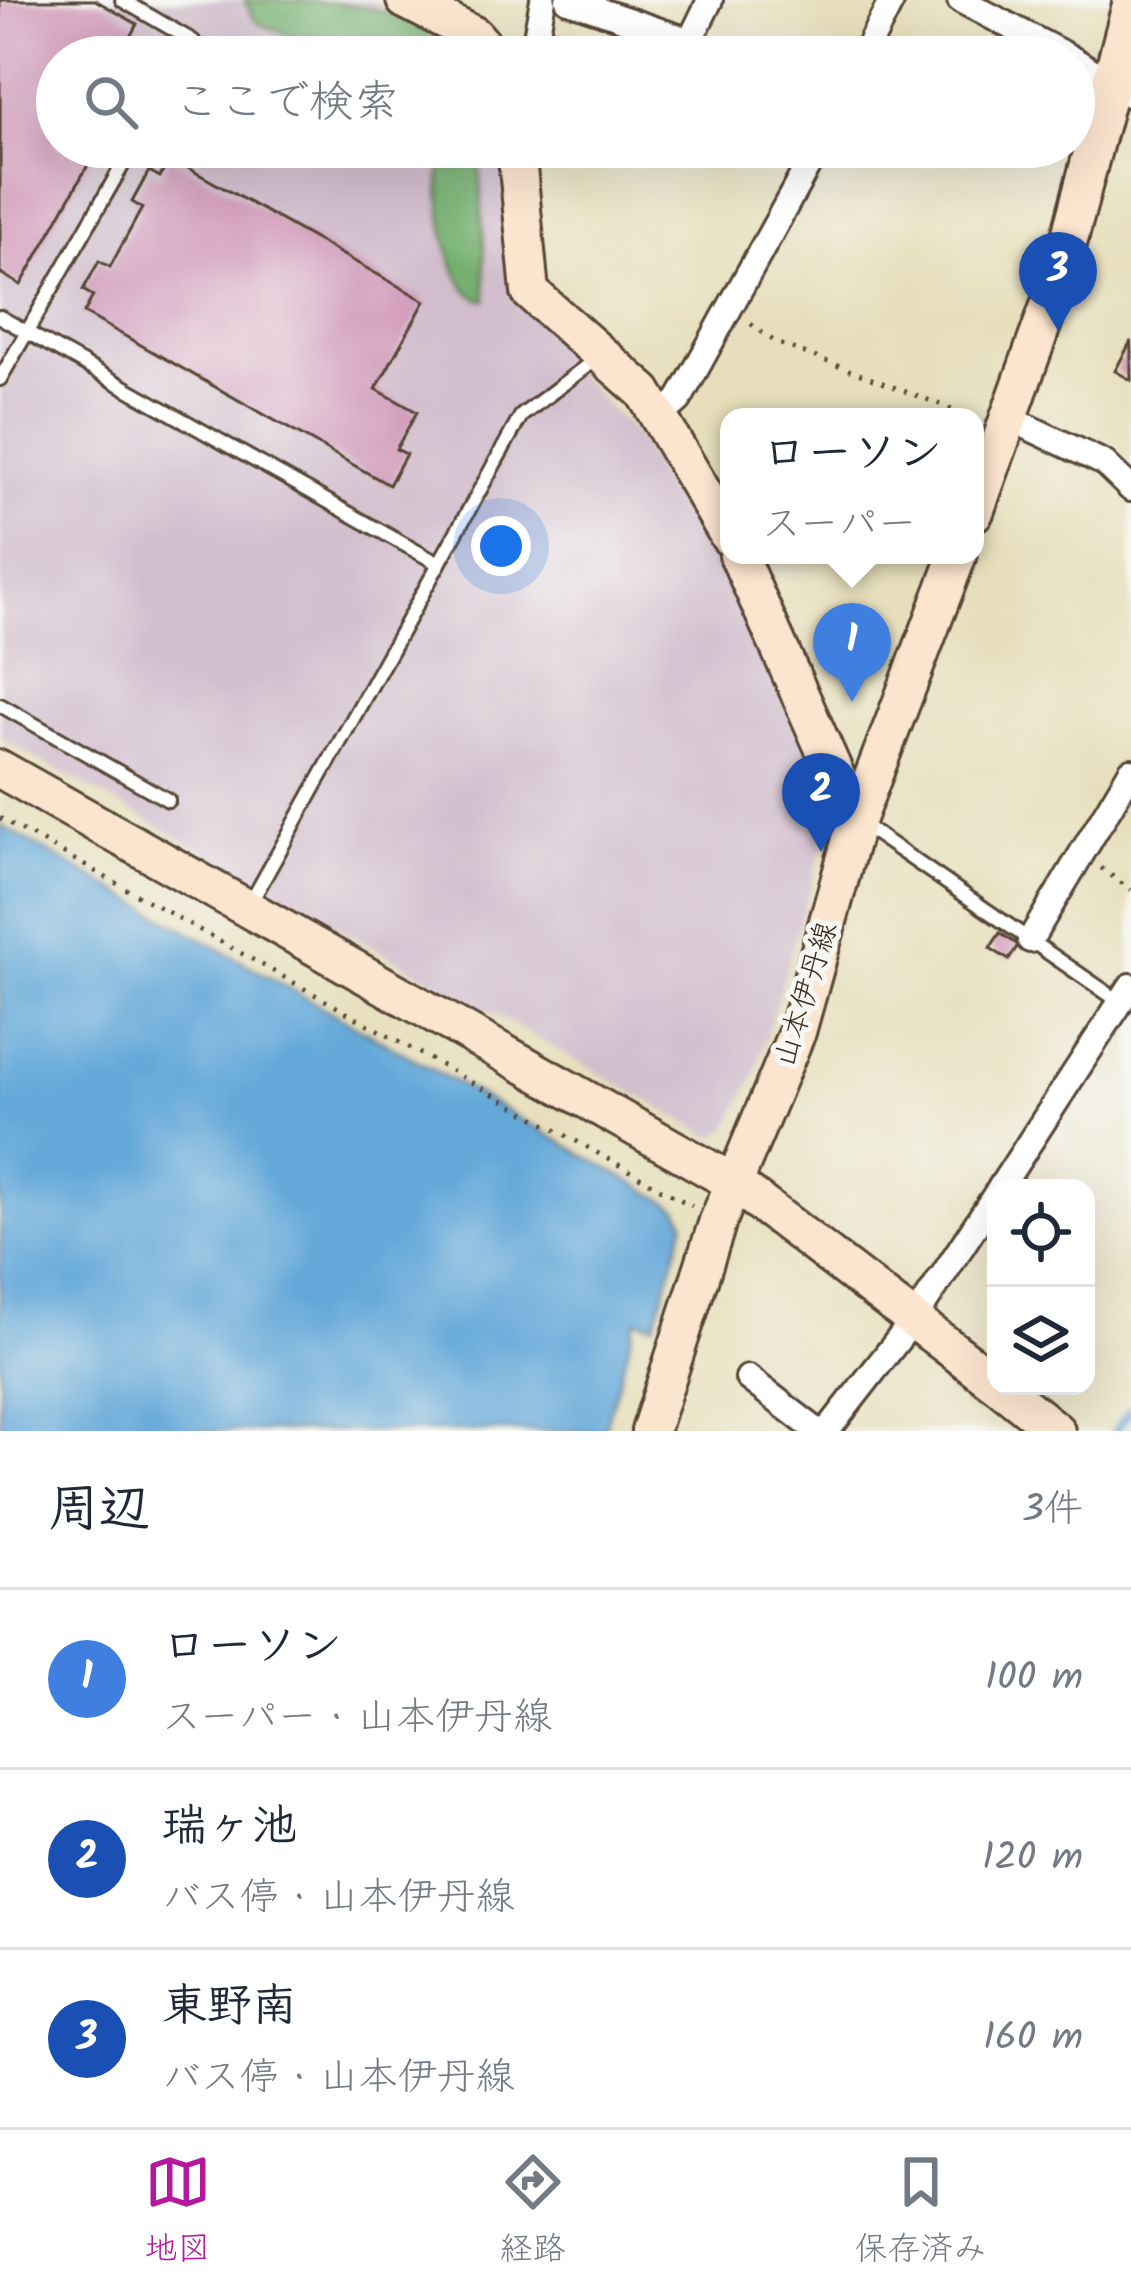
<!DOCTYPE html>
<html lang="ja">
<meta charset="utf-8">
<style>
:root{--surface:#fff;--page:#f2f2f3;--text:#1f2937;--muted:#747a83;--line:#e0e1e3;--accent:#b5179e}
body{margin:0;font-family:Kalam,"Klee One",sans-serif;background:var(--page);color:var(--text)}
.controls{position:absolute;right:36px;bottom:36px;display:grid;overflow:hidden;border-radius:24px;box-shadow:0 12px 48px #0002}
.controls button{width:108px;height:108px;display:grid;place-items:center;padding:0;border:0;border-bottom:3px solid var(--line);background:var(--surface);color:var(--text);font:60px sans-serif}
.you{position:absolute;left:501px;top:546px;width:42px;height:42px;margin:-30px;border:9px solid #fff;border-radius:50%;background:#1a73e8;box-shadow:0 0 0 18px #1a73e833}
.badge{display:grid;place-items:center;width:78px;height:78px;border-radius:50%;background:var(--accent);color:#fff;font-size:39px;font-weight:700}
.pin{position:absolute;translate:-50% -99px;filter:drop-shadow(0 3px 6px #0008)}
.pin::after{content:'';position:absolute;top:63px;width:42px;height:36px;background:inherit;clip-path:polygon(0 0,100% 0,50% 100%)}
.popup{position:absolute;left:720px;top:408px;width:264px;height:156px;box-sizing:border-box;display:grid;place-content:center;border-radius:24px;background:var(--surface);filter:drop-shadow(0 3px 9px #0005);font-size:39px;white-space:nowrap;color:var(--muted)}
.popup b{font-size:45px;color:var(--text)}
.popup::after{content:'';position:absolute;left:50%;top:100%;margin-left:-24px;border:24px solid transparent;border-top-color:var(--surface)}
.list{margin:0;padding:0;list-style:none}
h2{display:flex;justify-content:space-between;align-items:center;height:156px;margin:0;padding:0 48px;font-size:51px}
h2 small{font-size:39px;font-weight:400;color:var(--muted)}
.list li{display:grid;grid-template-columns:78px 1fr auto;gap:36px;align-items:center;box-sizing:border-box;height:180px;padding:0 48px;border-top:3px solid var(--line)}
.list b{display:block;font-size:45px;white-space:nowrap}
.list p{margin:0;font-size:39px;white-space:nowrap;color:var(--muted)}
.list em{font-size:39px;font-style:normal;color:var(--muted)}
.icon{flex:none;width:66px;height:66px;fill:none;stroke:currentColor;stroke-width:2;stroke-linecap:round;stroke-linejoin:round}
.map{position:relative;flex:none;width:1131px;height:1431px;overflow:hidden}
.search{position:absolute;background:var(--surface);box-shadow:0 12px 48px #0002;left:36px;right:36px;top:36px;height:132px;display:flex;align-items:center;gap:30px;box-sizing:border-box;padding:0 42px;border-radius:66px;color:var(--muted);font-size:45px}
.sheet{height:696px;background:var(--surface)}
nav{display:flex;justify-content:space-around;align-items:center;box-sizing:border-box;height:168px;border-top:3px solid var(--line);background:var(--surface);font-size:33px;color:var(--muted)}
nav a{display:grid;justify-items:center;gap:6px}
nav .on{color:var(--accent)}
.map>svg:first-child{display:block}
.industrial{fill:#d1bdcc}
.forest{fill:#75b070;stroke:#586d47;stroke-width:3}
.water{fill:#64a8d9;stroke:#50697c;stroke-width:3}
.lines{fill:none;stroke-linecap:round;stroke-linejoin:round}
.stream{stroke:#64a8d9;stroke-width:8}
.building{fill:#d19ab9}
.lane-casing{stroke:#554536;stroke-width:18}
.street-casing{stroke:#554536;stroke-width:30}
.secondary-casing{stroke:#554536;stroke-width:42}
.path{stroke:#554536;stroke-width:4.5;stroke-dasharray:3 9;stroke-linecap:butt}
.lane{stroke:#fff;stroke-width:12}
.street{stroke:#fff;stroke-width:24}
.secondary{stroke:#fce5cf;stroke-width:36}
.labels{text-anchor:middle;stroke-width:10;stroke-linejoin:round;paint-order:stroke}
.street-label{font-size:30px;fill:#3b2a1e;stroke:#f6f6f2}
</style>
<div class="map">
<svg width="1131" height="1431" viewBox="0 0 1131 1431">
<rect width="100%" height="100%" fill="#f6f6f2"/>
<filter id="ink" filterUnits="userSpaceOnUse"><feTurbulence type="fractalNoise" baseFrequency=".00833" numOctaves="2"/><feDisplacementMap in="SourceGraphic" scale="24" xChannelSelector="R" yChannelSelector="G"/><feConvolveMatrix kernelMatrix="1 2 1 2 8 2 1 2 1" color-interpolation-filters="sRGB"/></filter>
<filter id="wash" filterUnits="userSpaceOnUse"><feTurbulence type="fractalNoise" baseFrequency=".004" numOctaves="4" result="noise"/><feDisplacementMap in="SourceGraphic" scale="48" xChannelSelector="R" yChannelSelector="G"/><feGaussianBlur stdDeviation="2.7" result="paint"/><feColorMatrix in="noise" values="0 0 0 0 0 0 0 0 0 0 0 0 0 0 0 0 0 1.4 0 .05"/><feComposite in="paint" operator="in"/></filter>
<g filter="url(#wash)">
<rect width="100%" height="100%" fill="#e7dfbb"/>
<polygon class="industrial" points="0,0 369,0 474,57 57,57 57,147 501,147 545,322 577,374 639,438 661,482 719,555 834,807 754,1077 727,1130 713,1137 0,738"/>
<g class="forest">
<path d="M 244,0 C 331,0 404,0 474,57 L 345,57 L 256,22 Z"/>
<path d="M 444,147 L 479,147 L 486,300 C 444,299 433,176 444,147 Z"/>
</g>
<polygon class="water" points="0,825 678,1208 685,1222 655,1324 636,1320 604,1431 0,1431"/>
<g class="lines">
<polyline class="stream" points="1115,1431 1131,1410"/>
</g>
<g id="blocks">
<g class="building">
<polygon points="0,0 95,0 137,24 125,46 145,57 57,57 57,147 98,147 21,285 0,273"/>
<polygon points="170,158 425,301 376,389 417,412 396,449 406,454 389,485 84,313 93,296 83,290 99,261 110,267 142,208 132,202 149,171 160,177"/>
<polygon points="1131,341 1131,380 1115,371"/>
<polygon points="1000,933 1018,945 1009,960 990,948"/>
</g>
</g>
</g>
<g filter="url(#ink)">
<use href="#blocks" fill-opacity="0" stroke="#554536" stroke-width="3"/>
<g class="lines">
<defs>
<g id="lane">
<polyline points="122,0 193,41 184,57"/>
<polyline points="0,317 439,564"/>
<polyline points="0,379 133,147"/>
<polyline points="0,705 168,800"/>
<polyline points="860,823 1120,1002"/>
<polyline points="251,902 521,416 597,358"/>
</g>
<g id="street">
<polyline points="568,0 690,41 710,0"/>
<polyline points="960,0 1069,57"/>
<polyline points="515,57 533,52 543,0"/>
<polyline points="863,57 892,0"/>
<polyline points="1074,60 1131,95"/>
<polyline points="662,415 679,400 818,147"/>
<polyline points="1011,419 1104,463 1131,489"/>
<polyline points="1030,940 1131,771"/>
<polyline points="1000,1188 1131,986"/>
<polyline points="748,1378 817,1431"/>
<polyline points="827,1431 915,1318 996,1194"/>
</g>
<g id="secondary">
<polyline points="405,0 474,35 493,57"/>
<polyline points="516,147 530,292 644,392 729,537"/>
<polyline points="975,512 1059,278 1131,5"/>
<polyline points="738,555 856,821"/>
<polyline points="0,769 734,1183 996,1383"/>
<polyline points="1000,1386 1056,1431"/>
<polyline points="650,1431 718,1221 797,1032 856,821 958,555"/>
</g>
</defs>
<use href="#lane" class="lane-casing"/>
<use href="#street" class="street-casing"/>
<use href="#secondary" class="secondary-casing"/>
<g class="path">
<polyline points="751,324 775,342 973,417"/>
<polyline points="0,818 692,1206"/>
<polyline points="1101,868 1131,890"/>
</g>
<use href="#lane" class="lane"/>
<use href="#street" class="street"/>
<use href="#secondary" class="secondary"/>
</g>
</g>
<g class="labels">
<g class="street-label">
<text transform="translate(805 994) rotate(-73)" y="10">山本伊丹線</text>
</g>
</g>
</svg>
<div class="controls">
<button><svg class="icon" aria-label="locate" viewBox="0 0 24 24"><circle cx="12" cy="12" r="6"/><path d="M12 2v4M12 18v4M2 12h4M18 12h4"/></svg></button>
<button><svg class="icon" aria-label="layers" viewBox="0 0 24 24"><path d="M12 4l9 5-9 5-9-5zM3 14l9 5 9-5"/></svg></button>
</div>
<div class="you"></div>
<div class="pin badge" style="left:852px;top:702px;background:#3f7fe0">1</div>
<div class="popup"><b>ローソン</b>スーパー</div>
<div class="pin badge" style="left:821px;top:852px;background:#1a4fb4">2</div>
<div class="pin badge" style="left:1058px;top:331px;background:#1a4fb4">3</div>
<div class="search"><svg class="icon" aria-label="search" viewBox="0 0 24 24"><circle cx="10" cy="10" r="6"/><path d="M15 15l6 6"/></svg>ここで検索</div>
</div>
<section class="sheet">
<h2>周辺<small>3件</small></h2>
<ul class="list">
<li><span class="badge" style="background:#3f7fe0">1</span><div><b>ローソン</b><p>スーパー · 山本伊丹線</p></div><em>100 m</em></li>
<li><span class="badge" style="background:#1a4fb4">2</span><div><b>瑞ヶ池</b><p>バス停 · 山本伊丹線</p></div><em>120 m</em></li>
<li><span class="badge" style="background:#1a4fb4">3</span><div><b>東野南</b><p>バス停 · 山本伊丹線</p></div><em>160 m</em></li>
</ul>
</section>
<nav>
<a class="on"><svg class="icon" aria-label="map" viewBox="0 0 24 24"><path d="M3 6l6-2 6 2 6-2v14l-6 2-6-2-6 2zM9 4v14M15 6v14"/></svg>地図</a>
<a><svg class="icon" aria-label="directions" viewBox="0 0 24 24"><path d="M12 3l9 9-9 9-9-9zM9 14v-3h6M13 9l2 2-2 2"/></svg>経路</a>
<a><svg class="icon" aria-label="saved" viewBox="0 0 24 24"><path d="M7 4h10v16l-5-4-5 4z"/></svg>保存済み</a>
</nav>
